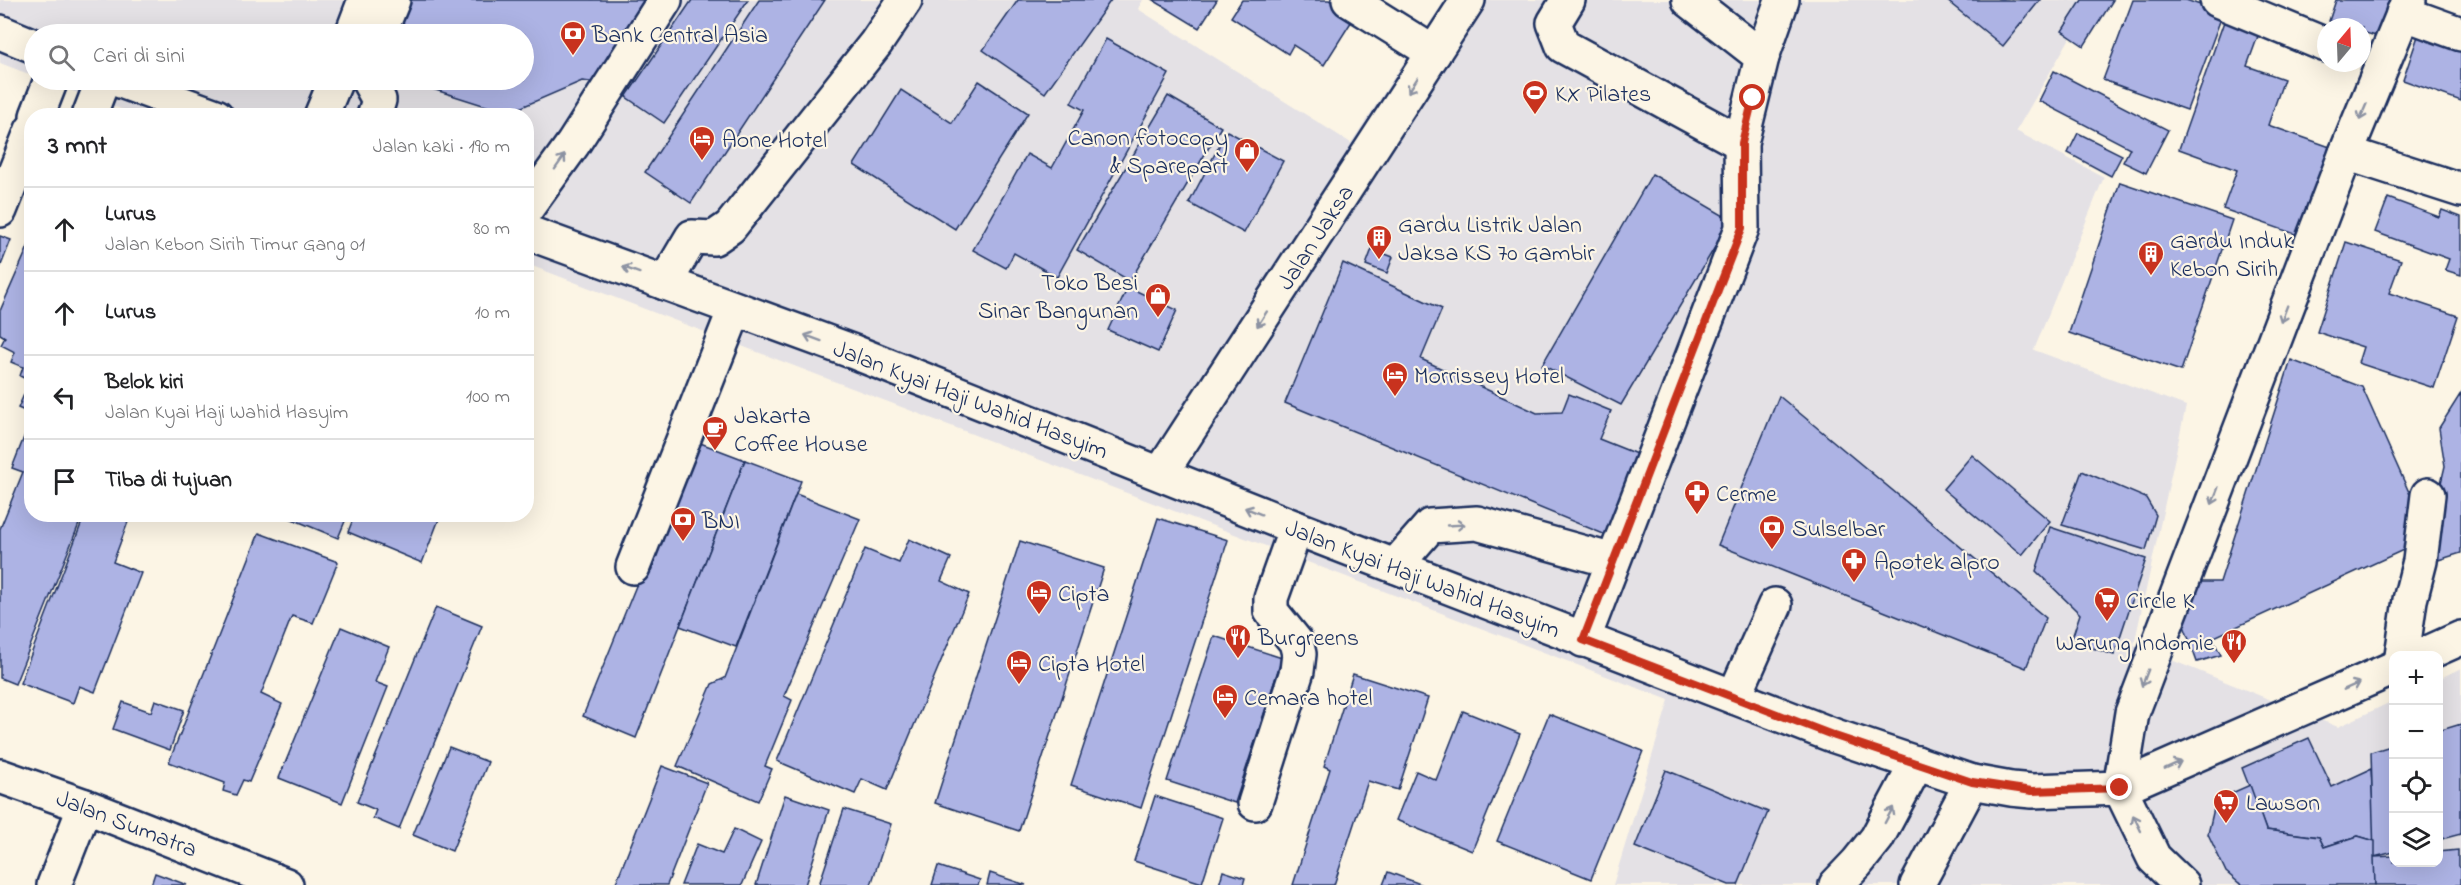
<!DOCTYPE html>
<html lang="id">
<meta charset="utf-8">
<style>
:root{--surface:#fff;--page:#f6f6f6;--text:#202124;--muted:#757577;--line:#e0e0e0}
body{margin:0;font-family:"Indie Flower",sans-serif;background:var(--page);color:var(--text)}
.controls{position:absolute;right:18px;bottom:18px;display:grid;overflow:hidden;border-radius:12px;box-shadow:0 6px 24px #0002}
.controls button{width:54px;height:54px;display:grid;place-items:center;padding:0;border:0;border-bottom:2px solid var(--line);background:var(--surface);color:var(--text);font:30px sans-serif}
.compass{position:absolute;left:2317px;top:18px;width:54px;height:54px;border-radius:50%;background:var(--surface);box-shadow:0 6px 24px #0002;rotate:19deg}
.stop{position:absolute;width:18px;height:18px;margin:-14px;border:4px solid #c8321e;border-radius:50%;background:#fff}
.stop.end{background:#c8321e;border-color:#fff;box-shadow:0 2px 6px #0008}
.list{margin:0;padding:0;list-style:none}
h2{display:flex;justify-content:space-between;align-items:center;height:78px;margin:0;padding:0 24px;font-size:26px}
h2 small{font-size:20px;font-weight:400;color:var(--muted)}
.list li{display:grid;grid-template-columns:39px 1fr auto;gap:18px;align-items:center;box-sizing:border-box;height:84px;padding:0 24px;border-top:2px solid var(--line)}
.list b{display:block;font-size:22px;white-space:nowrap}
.list p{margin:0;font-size:20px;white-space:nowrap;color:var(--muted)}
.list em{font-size:20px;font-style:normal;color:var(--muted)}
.icon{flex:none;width:33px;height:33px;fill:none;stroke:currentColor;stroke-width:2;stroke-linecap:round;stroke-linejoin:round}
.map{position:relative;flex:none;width:2461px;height:885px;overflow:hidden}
.search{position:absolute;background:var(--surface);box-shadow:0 6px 24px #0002;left:24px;top:24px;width:510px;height:66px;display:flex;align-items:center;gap:15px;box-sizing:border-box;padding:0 21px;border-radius:33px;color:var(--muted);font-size:22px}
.panel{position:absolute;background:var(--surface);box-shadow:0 6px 24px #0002;left:24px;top:108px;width:510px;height:414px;border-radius:24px}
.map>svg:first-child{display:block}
.built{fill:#e4e1e5}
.building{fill:#adb3e4;stroke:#1b2f5e;stroke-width:1.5}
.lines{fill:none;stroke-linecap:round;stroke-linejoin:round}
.minor-casing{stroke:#1b2f5e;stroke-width:38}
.major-casing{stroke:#1b2f5e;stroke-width:38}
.minor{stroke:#fcf5e5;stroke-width:33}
.major{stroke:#fcf5e5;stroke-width:33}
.oneway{stroke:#8c92a2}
.route{stroke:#c8321e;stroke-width:8}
.labels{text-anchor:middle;stroke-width:4.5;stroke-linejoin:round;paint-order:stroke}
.poi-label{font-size:24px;fill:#1b2f5e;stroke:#fcf5e5;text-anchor:start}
.street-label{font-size:24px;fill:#1b2f5e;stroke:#fcf5e5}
</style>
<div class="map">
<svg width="2461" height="885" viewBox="0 0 2461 885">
<rect width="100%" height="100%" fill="#fcf5e5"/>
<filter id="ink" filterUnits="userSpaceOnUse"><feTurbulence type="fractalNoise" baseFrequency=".0167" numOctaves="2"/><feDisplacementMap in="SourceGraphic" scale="12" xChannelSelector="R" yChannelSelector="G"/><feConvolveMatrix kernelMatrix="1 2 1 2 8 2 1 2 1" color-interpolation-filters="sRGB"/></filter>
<g filter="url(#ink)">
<polygon class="built" points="0,0 1143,0 1138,9 1351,143 1445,0 2092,0 2016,131 2104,177 2034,350 2186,406 2134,645 2338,727 2393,701 2394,862 2438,862 2439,679 2461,668 2461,885 1613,885 1669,700 527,264 526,116 137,115 43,80 524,80 524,34 34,34 34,76 0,63"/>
<g class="building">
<polygon points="405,0 653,0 607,84 582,81 508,113 404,80 524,80 524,34 391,34"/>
<polygon points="692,0 748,0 664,123 626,97"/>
<polygon points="759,0 825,0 691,203 645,172"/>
<polygon points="1018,0 1111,0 1045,93 983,50"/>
<polygon points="1153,0 1217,0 1199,28"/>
<polygon points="1242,0 1329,0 1355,16 1324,65 1293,45 1288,54 1231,17"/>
<polygon points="1946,0 2040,0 2003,46"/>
<polygon points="2082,0 2113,0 2084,46 2062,31"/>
<polygon points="2133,0 2186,0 2223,13 2187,110 2103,80"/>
<polygon points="2336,0 2397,0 2387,32 2378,30 2376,36 2362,32 2362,27 2348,27 2329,21"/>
<polygon points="2227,13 2262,25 2247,66 2284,79 2268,125 2330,147 2298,235 2223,209 2237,170 2179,149"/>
<polygon points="2420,30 2461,45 2461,101 2403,80"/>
<polygon points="1106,39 1169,74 1057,277 1014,253 1006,268 973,250 1027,154 1052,168 1084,110 1071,103"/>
<polygon points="2054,71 2168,130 2146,173 2123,162 2130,148 2039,101"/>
<polygon points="979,81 1028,113 955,229 854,165 901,90 952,123"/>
<polygon points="1168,96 1221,127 1130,281 1077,250"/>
<polygon points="1227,131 1283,161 1244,233 1189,203"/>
<polygon points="2078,133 2122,155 2111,176 2068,153"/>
<polygon points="1652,174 1731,220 1621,405 1542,365"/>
<polygon points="2120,182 2232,220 2181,371 2069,333"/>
<polygon points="2388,198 2439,217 2442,210 2461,217 2461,275 2445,270 2449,259 2375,232"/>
<polygon points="0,236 11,240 0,268"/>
<polygon points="32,238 32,414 18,408 30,381 20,376 23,367 11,362 15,352 1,345 5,337 0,334 0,311"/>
<polygon points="2346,242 2401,260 2389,293 2458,316 2434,388 2358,363 2363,347 2317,332"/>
<polygon points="1372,249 1393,257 1387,273 1366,265"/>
<polygon points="1343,263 1442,309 1421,359 1537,413 1562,412 1569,394 1611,411 1599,439 1639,455 1606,535 1285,403"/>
<polygon points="1128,287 1177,310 1158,352 1108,330"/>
<polygon points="2291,360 2362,387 2412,499 2412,546 2212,638 2221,655 2197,662 2182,620 2200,582 2220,582"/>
<polygon points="2461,393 2461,553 2435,561 2426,547 2445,466 2439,428"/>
<polygon points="1779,396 2046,618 2026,668 1718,545"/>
<polygon points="28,427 32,428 32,514 83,514 15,684 0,678 0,529 23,472 12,468"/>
<polygon points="695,441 745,460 636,738 583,716"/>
<polygon points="1972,455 2050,521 2022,555 1943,489"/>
<polygon points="745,460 801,481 736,647 680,626"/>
<polygon points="2082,471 2146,498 2156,515 2146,550 2062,525"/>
<polygon points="796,494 860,519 784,696 792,700 765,766 772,769 758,801 677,766 712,684 725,678"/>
<polygon points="85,514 131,514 113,562 141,573 95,692 79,686 73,703 20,683"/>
<polygon points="280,514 348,514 338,538"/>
<polygon points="355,514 441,514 422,563 348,532"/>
<polygon points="1158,518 1228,540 1141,808 1071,785"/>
<polygon points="2050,527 2146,559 2114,655 2071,641 2080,614 2036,571"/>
<polygon points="259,533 338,562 313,623 292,616 261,694 282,704 249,782 243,780 236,795 223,791 225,783 169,762"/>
<polygon points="909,539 951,558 941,581 969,594 887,790 862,779 855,794 777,761 865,549 899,563"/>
<polygon points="1020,541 1104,568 1019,831 935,803"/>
<polygon points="436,607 482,626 399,829 373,818 376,810 357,802"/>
<polygon points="341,627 389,647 375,682 388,687 342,803 279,778"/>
<polygon points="1214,636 1282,658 1235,803 1167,781"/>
<polygon points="1353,674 1428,698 1398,790 1368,781 1334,885 1293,885 1330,769 1324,766"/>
<polygon points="155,700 184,710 170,750 113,729 123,702 151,712"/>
<polygon points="1463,711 1520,734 1472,851 1396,820 1416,771 1436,780"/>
<polygon points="1549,714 1643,751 1591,879 1497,841"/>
<polygon points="2461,724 2461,834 2438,840 2438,731"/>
<polygon points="2309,738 2332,787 2371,769 2375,841 2358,836 2324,847 2319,837 2266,830 2242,768"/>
<polygon points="2394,745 2394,852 2374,857 2371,752"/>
<polygon points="449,747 488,762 452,851 413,835"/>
<polygon points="662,766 707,783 667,885 615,885"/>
<polygon points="1666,770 1768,812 1738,885 1729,885 1635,847"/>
<polygon points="2250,785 2266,830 2319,837 2324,847 2358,836 2375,841 2375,885 2243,885 2239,883 2226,872 2208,834 2216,800"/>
<polygon points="785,795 829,810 805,885 756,885"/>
<polygon points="1155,796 1223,818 1202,883 1134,861"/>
<polygon points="844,809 891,824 871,885 819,885"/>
<polygon points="734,829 761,842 742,885 681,885 697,844 722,854"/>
<polygon points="2458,850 2458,866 2461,868 2461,885 2375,885 2374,857 2394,856 2394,862 2438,862 2438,852"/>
<polygon points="938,866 980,880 978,885 932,885"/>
<polygon points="1223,871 1245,878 1243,885 1219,885"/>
<polygon points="1388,872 1423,885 1383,885"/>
<polygon points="155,873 187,885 151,885"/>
<polygon points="990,873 1026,885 987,885"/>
</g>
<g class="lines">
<defs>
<g id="minor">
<polyline points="1349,0 1434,53"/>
<polyline points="1568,0 1554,23 1563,46 1741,143"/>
<polyline points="2217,0 2326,45"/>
<polyline points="2403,13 2461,34"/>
<polyline points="352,34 365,0"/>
<polyline points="379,34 393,0"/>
<polyline points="1762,57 1782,0"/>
<polyline points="368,80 379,100 374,116"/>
<polyline points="37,116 51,80"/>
<polyline points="89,116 103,80"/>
<polyline points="321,116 336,80"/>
<polyline points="2346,153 2461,190"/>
<polyline points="526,209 573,144 665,0"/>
<polyline points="0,210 32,130"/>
<polyline points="665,283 692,237 714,238 730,227 876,43 905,0"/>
<polyline points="1161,473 1468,0"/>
<polyline points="1395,566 1430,526 1477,523 1613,561"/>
<polyline points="633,567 735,309"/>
<polyline points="1583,640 1742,228 1741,143 1762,57 1689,0"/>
<polyline points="2402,656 2410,600 2420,561 2428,495"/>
<polyline points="2421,656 2461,638"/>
<polyline points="1734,697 1775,605"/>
<polyline points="0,776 85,806 286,885"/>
<polyline points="2120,788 2132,713 2346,153 2409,0"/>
<polyline points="2120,788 2394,668"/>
<polyline points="1255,803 1297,671 1299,654 1296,642 1271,611 1271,598 1296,528"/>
<polyline points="54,885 85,806"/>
<polyline points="1836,885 1857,863 1877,838 1917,763"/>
<polyline points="1917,885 1972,782"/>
</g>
<g id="major">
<polyline points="0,32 34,46"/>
<polyline points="118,80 216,116"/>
<polyline points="526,232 854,352 1296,528 1835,736 1972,782 2011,789 2032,791 2120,788 2154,858 2182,885"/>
</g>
</defs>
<use href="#minor" class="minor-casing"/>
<use href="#major" class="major-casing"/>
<use href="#minor" class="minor"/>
<use href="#major" class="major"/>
</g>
<defs><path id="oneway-shaft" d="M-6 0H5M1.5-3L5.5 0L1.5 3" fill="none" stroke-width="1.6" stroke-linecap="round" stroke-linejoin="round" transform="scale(1.5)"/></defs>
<g class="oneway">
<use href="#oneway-shaft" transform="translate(1413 85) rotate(123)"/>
<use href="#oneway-shaft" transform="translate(2363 112) rotate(113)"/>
<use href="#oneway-shaft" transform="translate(560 162) rotate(-55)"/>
<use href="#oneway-shaft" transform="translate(631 270) rotate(-160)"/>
<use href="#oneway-shaft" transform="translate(2284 314) rotate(111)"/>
<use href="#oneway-shaft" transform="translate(1262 319) rotate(123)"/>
<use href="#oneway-shaft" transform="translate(813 338) rotate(-160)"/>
<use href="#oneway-shaft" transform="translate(2215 496) rotate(111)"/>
<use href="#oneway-shaft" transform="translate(1253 511) rotate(-158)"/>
<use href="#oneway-shaft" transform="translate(1456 525) rotate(-3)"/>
<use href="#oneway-shaft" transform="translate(2145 678) rotate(111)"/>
<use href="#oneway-shaft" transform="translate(2352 686) rotate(-24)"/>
<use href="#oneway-shaft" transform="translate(2173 765) rotate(-24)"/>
<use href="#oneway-shaft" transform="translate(1889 815) rotate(-62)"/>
<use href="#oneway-shaft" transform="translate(2137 823) rotate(-116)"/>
</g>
</g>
<g class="lines" filter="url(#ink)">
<polyline class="route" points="1753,98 1742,143 1742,228 1583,640 1835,736 1972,782 2032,791 2120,788"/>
</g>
<defs>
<symbol id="bank-pin" viewBox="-11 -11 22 30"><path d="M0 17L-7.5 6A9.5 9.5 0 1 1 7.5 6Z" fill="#c8321e" stroke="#fcf5e5"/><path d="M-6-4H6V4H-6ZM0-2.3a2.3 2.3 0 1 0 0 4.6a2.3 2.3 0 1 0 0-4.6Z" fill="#fff"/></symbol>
<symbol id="stadium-pin" viewBox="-11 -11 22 30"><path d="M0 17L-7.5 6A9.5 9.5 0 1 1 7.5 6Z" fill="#c8321e" stroke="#fcf5e5"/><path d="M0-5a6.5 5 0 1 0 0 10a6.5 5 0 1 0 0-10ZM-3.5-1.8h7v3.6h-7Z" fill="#fff"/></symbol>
<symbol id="hotel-pin" viewBox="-11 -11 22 30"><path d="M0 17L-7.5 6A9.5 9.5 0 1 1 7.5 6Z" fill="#c8321e" stroke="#fcf5e5"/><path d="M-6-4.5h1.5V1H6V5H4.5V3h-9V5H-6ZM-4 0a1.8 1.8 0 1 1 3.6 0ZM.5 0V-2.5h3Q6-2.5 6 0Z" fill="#fff"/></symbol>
<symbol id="shop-pin" viewBox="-11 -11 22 30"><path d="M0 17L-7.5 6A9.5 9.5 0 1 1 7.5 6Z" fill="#c8321e" stroke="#fcf5e5"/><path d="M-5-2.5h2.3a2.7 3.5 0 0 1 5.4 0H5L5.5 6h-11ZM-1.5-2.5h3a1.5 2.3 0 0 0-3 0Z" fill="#fff"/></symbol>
<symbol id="building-pin" viewBox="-11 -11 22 30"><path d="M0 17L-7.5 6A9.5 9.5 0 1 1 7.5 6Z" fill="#c8321e" stroke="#fcf5e5"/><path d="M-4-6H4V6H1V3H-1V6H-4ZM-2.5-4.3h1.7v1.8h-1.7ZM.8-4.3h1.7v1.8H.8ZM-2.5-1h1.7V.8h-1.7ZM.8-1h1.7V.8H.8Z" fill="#fff"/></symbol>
<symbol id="cafe-pin" viewBox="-11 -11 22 30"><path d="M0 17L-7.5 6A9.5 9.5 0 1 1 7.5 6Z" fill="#c8321e" stroke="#fcf5e5"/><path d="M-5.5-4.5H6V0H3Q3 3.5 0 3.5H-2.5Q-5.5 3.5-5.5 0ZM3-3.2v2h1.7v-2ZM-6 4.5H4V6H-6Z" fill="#fff"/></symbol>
<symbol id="pharmacy-pin" viewBox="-11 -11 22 30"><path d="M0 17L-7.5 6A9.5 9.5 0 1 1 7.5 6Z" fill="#c8321e" stroke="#fcf5e5"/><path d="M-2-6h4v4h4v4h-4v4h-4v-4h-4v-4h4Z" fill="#fff"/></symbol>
<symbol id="supermarket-pin" viewBox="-11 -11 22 30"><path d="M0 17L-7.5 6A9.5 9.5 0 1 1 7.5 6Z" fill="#c8321e" stroke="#fcf5e5"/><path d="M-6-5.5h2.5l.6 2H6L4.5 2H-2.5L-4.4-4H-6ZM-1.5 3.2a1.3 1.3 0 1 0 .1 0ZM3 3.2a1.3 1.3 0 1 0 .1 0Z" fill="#fff"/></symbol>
<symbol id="restaurant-pin" viewBox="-11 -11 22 30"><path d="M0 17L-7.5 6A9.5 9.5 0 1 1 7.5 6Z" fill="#c8321e" stroke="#fcf5e5"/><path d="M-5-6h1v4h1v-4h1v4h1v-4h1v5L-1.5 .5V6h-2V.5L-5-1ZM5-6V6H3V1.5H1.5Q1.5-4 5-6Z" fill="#fff"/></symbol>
</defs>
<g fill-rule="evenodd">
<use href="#bank-pin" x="558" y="19" width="30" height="40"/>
<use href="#stadium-pin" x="1520" y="78" width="30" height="40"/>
<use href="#hotel-pin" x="687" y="124" width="30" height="40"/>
<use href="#shop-pin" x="1232" y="136" width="30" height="40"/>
<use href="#building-pin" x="1364" y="223" width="30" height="40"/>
<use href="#building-pin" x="2136" y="239" width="30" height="40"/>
<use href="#shop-pin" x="1143" y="281" width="30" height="40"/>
<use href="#hotel-pin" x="1380" y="360" width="30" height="40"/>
<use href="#cafe-pin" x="700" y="414" width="30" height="40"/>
<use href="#pharmacy-pin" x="1682" y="478" width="30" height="40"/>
<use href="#bank-pin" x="668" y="505" width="30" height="40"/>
<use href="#bank-pin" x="1757" y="513" width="30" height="40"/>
<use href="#pharmacy-pin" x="1839" y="546" width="30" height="40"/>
<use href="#hotel-pin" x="1024" y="578" width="30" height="40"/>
<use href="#supermarket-pin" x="2092" y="585" width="30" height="40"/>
<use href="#restaurant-pin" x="1223" y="622" width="30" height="40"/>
<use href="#restaurant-pin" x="2219" y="627" width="30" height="40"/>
<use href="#hotel-pin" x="1004" y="648" width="30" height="40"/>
<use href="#hotel-pin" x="1210" y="682" width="30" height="40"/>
<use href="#supermarket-pin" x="2211" y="787" width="30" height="40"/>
</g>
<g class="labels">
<g class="poi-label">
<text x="592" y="42">Bank Central Asia</text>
<text x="1555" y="101">KX Pilates</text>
<text x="1228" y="145" text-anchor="end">Canon fotocopy<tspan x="1228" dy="28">&amp; Sparepart</tspan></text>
<text x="722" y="147">Aone Hotel</text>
<text x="1398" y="232">Gardu Listrik Jalan<tspan x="1398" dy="28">Jaksa KS 70 Gambir</tspan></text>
<text x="2170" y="248">Gardu Induk<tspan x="2170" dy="28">Kebon Sirih</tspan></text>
<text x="1138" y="290" text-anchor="end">Toko Besi<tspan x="1138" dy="28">Sinar Bangunan</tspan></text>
<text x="1414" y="383">Morrissey Hotel</text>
<text x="734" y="423">Jakarta<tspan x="734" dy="28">Coffee House</tspan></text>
<text x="1716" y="501">Cerme</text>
<text x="702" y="528">BNI</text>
<text x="1792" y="536">Sulselbar</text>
<text x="1874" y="569">Apotek alpro</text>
<text x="1058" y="601">Cipta</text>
<text x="2126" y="608">Circle K</text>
<text x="1258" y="645">Burgreens</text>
<text x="2214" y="650" text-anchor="end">Warung Indomie</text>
<text x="1038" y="671">Cipta Hotel</text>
<text x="1244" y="705">Cemara hotel</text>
<text x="2246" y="810">Lawson</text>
</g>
<g class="street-label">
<text transform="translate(1315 237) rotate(-57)" y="8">Jalan Jaksa</text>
<text transform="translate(971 399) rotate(21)" y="8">Jalan Kyai Haji Wahid Hasyim</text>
<text transform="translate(1423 578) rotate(21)" y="8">Jalan Kyai Haji Wahid Hasyim</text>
<text transform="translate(127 823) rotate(21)" y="8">Jalan Sumatra</text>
</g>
</g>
</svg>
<div class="controls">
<button>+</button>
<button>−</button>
<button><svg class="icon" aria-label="locate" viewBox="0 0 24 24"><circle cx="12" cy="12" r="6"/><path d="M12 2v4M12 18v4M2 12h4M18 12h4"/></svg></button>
<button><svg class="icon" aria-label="layers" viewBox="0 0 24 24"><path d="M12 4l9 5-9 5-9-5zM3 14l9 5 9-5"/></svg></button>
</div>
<svg class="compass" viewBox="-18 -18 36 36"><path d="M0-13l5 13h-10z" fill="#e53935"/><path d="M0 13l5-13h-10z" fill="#757577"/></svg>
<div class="stop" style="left:1753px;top:98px"></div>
<div class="stop end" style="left:2120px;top:788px"></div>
<div class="search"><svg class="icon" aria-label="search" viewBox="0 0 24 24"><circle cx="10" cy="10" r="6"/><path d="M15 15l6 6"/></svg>Cari di sini</div>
<section class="panel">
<h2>3 mnt<small>Jalan kaki · 190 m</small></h2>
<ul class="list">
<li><svg class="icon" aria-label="ahead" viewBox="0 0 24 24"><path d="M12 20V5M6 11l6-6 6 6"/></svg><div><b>Lurus</b><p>Jalan Kebon Sirih Timur Gang 01</p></div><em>80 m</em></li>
<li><svg class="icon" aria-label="ahead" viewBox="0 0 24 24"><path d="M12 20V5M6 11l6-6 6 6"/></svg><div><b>Lurus</b></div><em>10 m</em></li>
<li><svg class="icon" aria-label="left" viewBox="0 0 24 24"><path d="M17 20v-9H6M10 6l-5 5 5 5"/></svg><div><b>Belok kiri</b><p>Jalan Kyai Haji Wahid Hasyim</p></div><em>100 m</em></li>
<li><svg class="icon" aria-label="arrive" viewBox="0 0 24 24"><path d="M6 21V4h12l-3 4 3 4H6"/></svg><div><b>Tiba di tujuan</b></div></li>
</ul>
</section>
</div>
